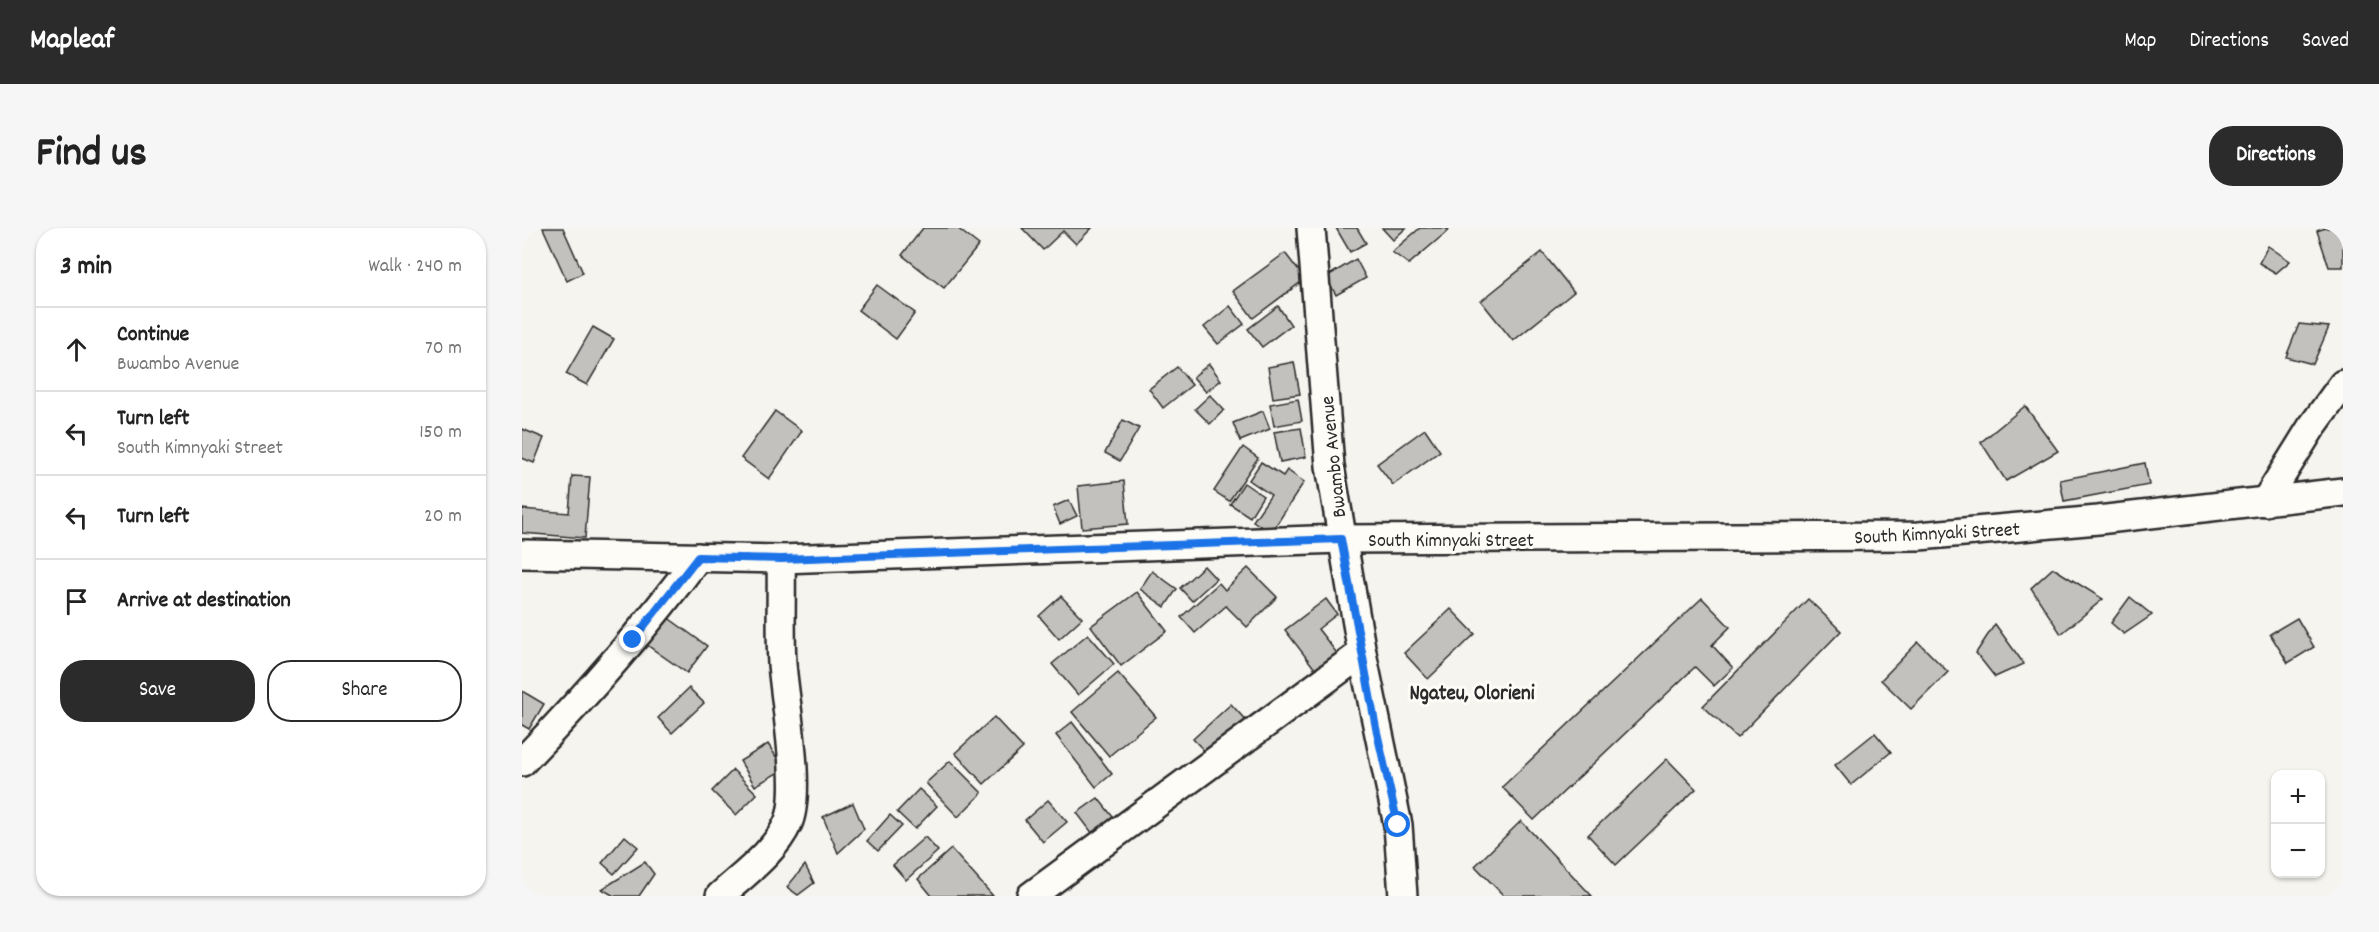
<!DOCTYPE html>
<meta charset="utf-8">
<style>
:root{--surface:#fff;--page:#f6f6f6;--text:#222;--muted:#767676;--line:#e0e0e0;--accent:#2b2b2b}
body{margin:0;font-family:Dekko,sans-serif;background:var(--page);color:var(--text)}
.controls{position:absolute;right:18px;bottom:18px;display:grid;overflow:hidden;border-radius:12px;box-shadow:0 2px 4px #0004}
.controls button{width:54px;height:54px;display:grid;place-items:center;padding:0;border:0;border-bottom:2px solid var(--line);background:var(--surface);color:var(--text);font:30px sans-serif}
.stop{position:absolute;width:18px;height:18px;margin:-14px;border:4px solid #1a73e8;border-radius:50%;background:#fff}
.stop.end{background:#1a73e8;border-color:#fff;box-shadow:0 2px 6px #0008}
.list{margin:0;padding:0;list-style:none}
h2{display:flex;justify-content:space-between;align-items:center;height:78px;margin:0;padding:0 24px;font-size:26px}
h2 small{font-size:20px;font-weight:400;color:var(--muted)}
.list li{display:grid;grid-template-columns:39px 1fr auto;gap:18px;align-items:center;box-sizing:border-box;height:84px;padding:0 24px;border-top:2px solid var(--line)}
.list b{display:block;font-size:22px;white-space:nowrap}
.list p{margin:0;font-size:20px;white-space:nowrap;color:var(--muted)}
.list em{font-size:20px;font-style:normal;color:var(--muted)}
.actions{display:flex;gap:12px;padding:18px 24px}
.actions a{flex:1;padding:14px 0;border:2px solid var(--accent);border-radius:24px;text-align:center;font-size:21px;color:var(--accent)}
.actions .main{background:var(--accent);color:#fff}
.icon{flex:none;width:33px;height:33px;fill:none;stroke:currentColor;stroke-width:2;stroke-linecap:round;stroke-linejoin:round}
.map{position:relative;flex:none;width:1821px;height:668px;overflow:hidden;border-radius:24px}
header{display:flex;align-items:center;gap:36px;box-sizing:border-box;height:84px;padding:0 30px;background:var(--accent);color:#fff}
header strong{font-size:28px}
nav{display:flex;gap:33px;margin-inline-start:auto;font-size:21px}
.intro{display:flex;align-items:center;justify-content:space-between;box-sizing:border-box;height:144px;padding:0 36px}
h1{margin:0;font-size:42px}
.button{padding:15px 27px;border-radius:24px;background:var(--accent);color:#fff;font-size:21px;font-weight:700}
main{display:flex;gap:36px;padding:0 36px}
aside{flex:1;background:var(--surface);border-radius:24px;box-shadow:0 2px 4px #0004}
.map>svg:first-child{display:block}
.building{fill:#c2c1be;stroke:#2b2b2b;stroke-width:1.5}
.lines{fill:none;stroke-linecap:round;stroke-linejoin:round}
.minor-casing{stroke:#2b2b2b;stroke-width:32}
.minor{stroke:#fdfcf7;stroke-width:27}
.route{stroke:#1a73e8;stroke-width:8}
.labels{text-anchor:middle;stroke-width:6;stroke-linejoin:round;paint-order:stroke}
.street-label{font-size:20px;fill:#2b2b2b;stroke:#fdfcf7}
.neighbourhood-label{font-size:21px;font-weight:bold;fill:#2b2b2b;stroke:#fdfcf7}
</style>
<header>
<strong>Mapleaf</strong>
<nav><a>Map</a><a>Directions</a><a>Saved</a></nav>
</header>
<div class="intro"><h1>Find us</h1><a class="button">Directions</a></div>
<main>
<aside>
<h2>3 min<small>Walk · 240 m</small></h2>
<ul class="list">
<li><svg class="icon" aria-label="ahead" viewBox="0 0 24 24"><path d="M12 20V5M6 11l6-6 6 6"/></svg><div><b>Continue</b><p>Bwambo Avenue</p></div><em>70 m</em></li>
<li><svg class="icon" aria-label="left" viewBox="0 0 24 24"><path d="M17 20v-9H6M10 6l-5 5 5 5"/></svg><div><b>Turn left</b><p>South Kimnyaki Street</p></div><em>150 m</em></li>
<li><svg class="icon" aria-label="left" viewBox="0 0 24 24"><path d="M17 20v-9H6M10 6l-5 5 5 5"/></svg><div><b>Turn left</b></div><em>20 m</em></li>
<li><svg class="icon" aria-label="arrive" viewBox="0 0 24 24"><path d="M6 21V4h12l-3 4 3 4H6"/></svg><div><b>Arrive at destination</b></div></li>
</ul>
<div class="actions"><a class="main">Save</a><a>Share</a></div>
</aside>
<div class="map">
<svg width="1821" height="668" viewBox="0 0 1821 668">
<rect width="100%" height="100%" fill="#f5f4ef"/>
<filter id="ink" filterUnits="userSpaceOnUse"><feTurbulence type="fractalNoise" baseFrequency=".0167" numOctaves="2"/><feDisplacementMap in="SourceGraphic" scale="12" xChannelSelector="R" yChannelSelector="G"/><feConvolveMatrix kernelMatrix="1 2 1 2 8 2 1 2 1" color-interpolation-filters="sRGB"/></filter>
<g filter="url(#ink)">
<g class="building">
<polygon points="21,0 41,0 61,45 45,53"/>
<polygon points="401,0 435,0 457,17 422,60 380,27"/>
<polygon points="500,0 570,0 554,16 541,3 521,22"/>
<polygon points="814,0 835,0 844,15 828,24"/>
<polygon points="860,0 884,0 871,12"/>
<polygon points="898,0 923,0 927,2 887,36 870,24"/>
<polygon points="1803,0 1821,0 1821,39 1807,39 1795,3"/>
<polygon points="1746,18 1768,33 1754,45 1737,35"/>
<polygon points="1020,24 1052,64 991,113 959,73"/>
<polygon points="763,25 783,51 731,90 711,63"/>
<polygon points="834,31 844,50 814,67 804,49"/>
<polygon points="355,57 393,85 374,111 336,82"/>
<polygon points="708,78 722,96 696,116 682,99"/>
<polygon points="756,78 769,97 740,119 726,101"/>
<polygon points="1777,96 1807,99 1791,136 1764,129"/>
<polygon points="71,99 92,111 65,157 44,146"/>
<polygon points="772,134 778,166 751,170 746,139"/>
<polygon points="687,136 699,152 684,164 671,149"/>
<polygon points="655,139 670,157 641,180 627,161"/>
<polygon points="688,167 702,182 688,196 673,181"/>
<polygon points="776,171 780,193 752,198 748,176"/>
<polygon points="1503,178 1536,223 1484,253 1459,214"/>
<polygon points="253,183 280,203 247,251 219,230"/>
<polygon points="741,183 748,201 718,213 711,195"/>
<polygon points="601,192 617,200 598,233 583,225"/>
<polygon points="779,200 784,229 758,234 752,204"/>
<polygon points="0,201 22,210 12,235 0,230"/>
<polygon points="903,201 918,223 871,257 855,236"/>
<polygon points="721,219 736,230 707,273 692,263"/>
<polygon points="739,234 761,248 765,242 782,254 749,305 731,293 749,267 727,252"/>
<polygon points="1623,235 1627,257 1542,273 1538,252"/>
<polygon points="50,248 68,249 63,310 0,305 0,281 47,285"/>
<polygon points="602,253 606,296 560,300 556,258"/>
<polygon points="722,255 741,268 728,289 708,276"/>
<polygon points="547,272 555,288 538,296 531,279"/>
<polygon points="682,338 694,351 670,373 658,360"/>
<polygon points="726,340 755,369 725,399 704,378 673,405 659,389 697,355 703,362"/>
<polygon points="1531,340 1581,371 1539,406 1509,360"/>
<polygon points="630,343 655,361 643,379 618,361"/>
<polygon points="615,364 645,403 599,438 569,398"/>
<polygon points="539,368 560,390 537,411 517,388"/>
<polygon points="1608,369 1630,387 1602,406 1589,395"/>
<polygon points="1180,370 1208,399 1190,417 1211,440 1192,458 1173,439 1012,592 980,559"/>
<polygon points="804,371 815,386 796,401 818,429 796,445 763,402"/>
<polygon points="1286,371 1319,403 1215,510 1181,478"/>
<polygon points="929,381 953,406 906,451 882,425"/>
<polygon points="145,389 185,418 165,445 125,417"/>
<polygon points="1775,390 1792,419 1766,435 1748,406"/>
<polygon points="1473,396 1502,436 1473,449 1454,425"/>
<polygon points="566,406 592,436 556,467 530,436"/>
<polygon points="1396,414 1426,444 1389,481 1359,452"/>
<polygon points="596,445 634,489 587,528 550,484"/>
<polygon points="167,460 182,475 150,505 136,490"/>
<polygon points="0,463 22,476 7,501 0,497"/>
<polygon points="709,476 727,496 690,531 671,511"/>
<polygon points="472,489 501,520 462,556 433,525"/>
<polygon points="550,494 590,546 574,559 534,507"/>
<polygon points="1353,505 1369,524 1329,557 1313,537"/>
<polygon points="246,516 262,541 233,558 218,533"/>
<polygon points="1145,531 1174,561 1094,637 1066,607"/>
<polygon points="428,533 460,565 436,589 404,555"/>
<polygon points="211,542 235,566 214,587 190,563"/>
<polygon points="397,561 415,578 393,601 375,584"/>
<polygon points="576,570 595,594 574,610 555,585"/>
<polygon points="526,572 545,594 521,614 503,592"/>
<polygon points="331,575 342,601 316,625 301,589"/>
<polygon points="368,587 380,598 356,623 345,613"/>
<polygon points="999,593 1070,668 982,668 953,638"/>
<polygon points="103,608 116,619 92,646 80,635"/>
<polygon points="403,609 416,623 384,652 371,637"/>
<polygon points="429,621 471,668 410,668 396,651"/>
<polygon points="123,634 132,646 117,668 92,668 80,661"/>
<polygon points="283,637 292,655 276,667 265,659"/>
</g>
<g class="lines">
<defs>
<g id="minor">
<polyline points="789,0 808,238 840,425 876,597 881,668"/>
<polyline points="1743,274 1789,200 1821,156"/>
<polyline points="0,326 259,331 819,311 1397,308 1576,292 1821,264"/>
<path d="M 0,534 C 63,469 122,402 176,329"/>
<path d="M 198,668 C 221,647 253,624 266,595 C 280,565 263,473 260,436 C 258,402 260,366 259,331"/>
<polyline points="509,668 840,425"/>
</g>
</defs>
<use href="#minor" class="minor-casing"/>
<use href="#minor" class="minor"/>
</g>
</g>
<g class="lines" filter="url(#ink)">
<polyline class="route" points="111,412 176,329 259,331 819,311 854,500 876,597"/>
</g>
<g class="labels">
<g class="street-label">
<text transform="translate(810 229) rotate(-96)" y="7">Bwambo Avenue</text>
<text transform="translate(1415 304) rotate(-3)" y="7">South Kimnyaki Street</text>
<text x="929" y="318">South Kimnyaki Street</text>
</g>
<g class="neighbourhood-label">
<text x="950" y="471">Ngateu, Olorieni</text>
</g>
</g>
</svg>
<div class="controls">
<button>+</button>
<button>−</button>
</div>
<div class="stop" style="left:876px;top:597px"></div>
<div class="stop end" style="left:111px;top:412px"></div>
</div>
</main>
